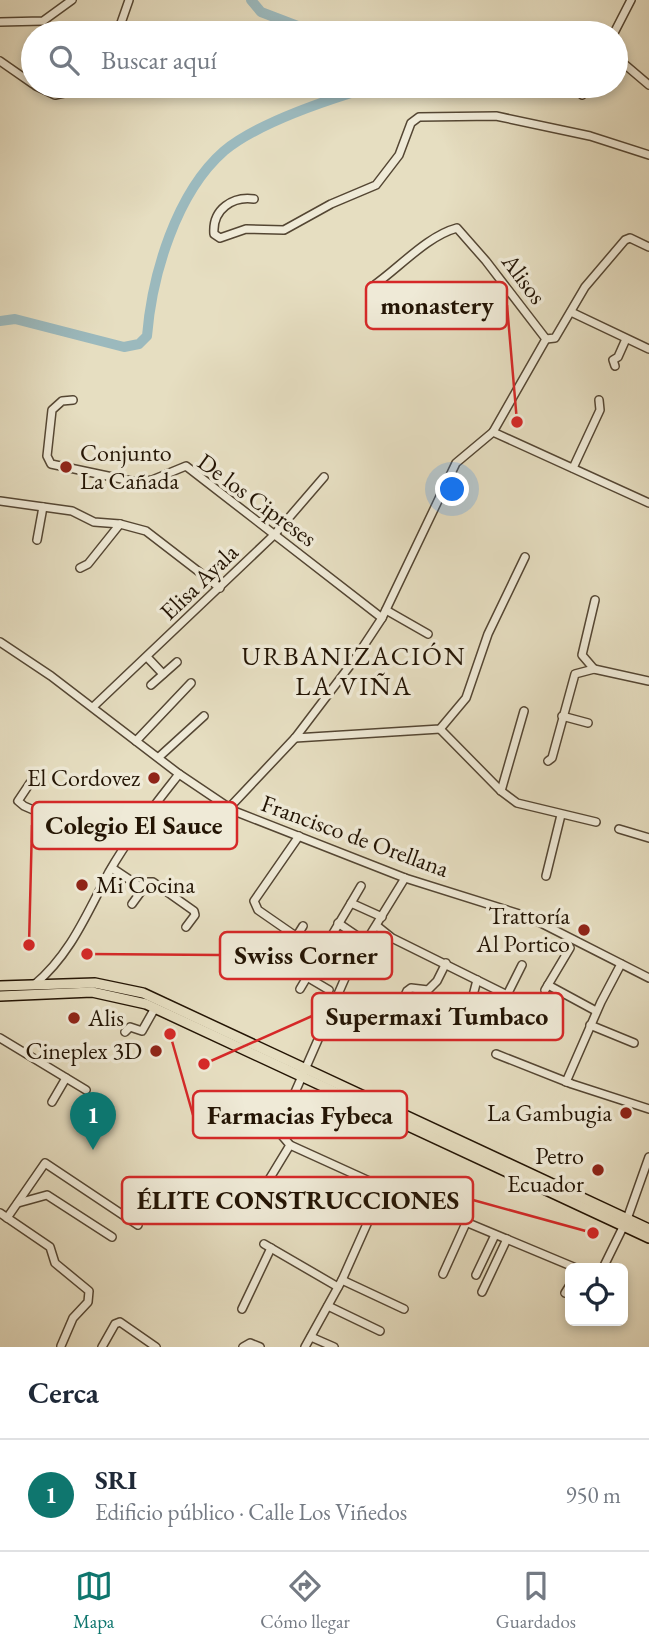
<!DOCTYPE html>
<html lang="es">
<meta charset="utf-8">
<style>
:root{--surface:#fff;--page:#f6f6f7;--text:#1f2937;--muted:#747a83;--line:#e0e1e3;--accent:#0f766e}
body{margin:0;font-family:"EB Garamond",serif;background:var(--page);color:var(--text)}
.controls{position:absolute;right:21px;bottom:21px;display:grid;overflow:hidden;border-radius:10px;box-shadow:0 4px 10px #0003}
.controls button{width:63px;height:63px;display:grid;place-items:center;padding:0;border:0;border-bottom:2px solid var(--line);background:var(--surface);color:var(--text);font:35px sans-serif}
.you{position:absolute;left:453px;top:490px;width:24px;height:24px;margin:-18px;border:5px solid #fff;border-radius:50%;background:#1a73e8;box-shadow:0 0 0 10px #1a73e833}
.badge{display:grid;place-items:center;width:46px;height:46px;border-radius:50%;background:var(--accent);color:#fff;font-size:23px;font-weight:700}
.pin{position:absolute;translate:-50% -58px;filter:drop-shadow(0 2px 4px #0008)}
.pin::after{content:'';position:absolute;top:37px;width:24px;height:21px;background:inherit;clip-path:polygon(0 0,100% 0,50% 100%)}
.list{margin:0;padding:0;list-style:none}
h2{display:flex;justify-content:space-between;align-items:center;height:91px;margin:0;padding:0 28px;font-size:30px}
h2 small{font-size:23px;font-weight:400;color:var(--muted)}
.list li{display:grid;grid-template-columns:46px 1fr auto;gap:21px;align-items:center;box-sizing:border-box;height:112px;padding:0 28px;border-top:2px solid var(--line)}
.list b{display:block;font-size:26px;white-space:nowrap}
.list p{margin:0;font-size:23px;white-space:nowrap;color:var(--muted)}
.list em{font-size:23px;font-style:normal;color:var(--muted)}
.icon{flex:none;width:38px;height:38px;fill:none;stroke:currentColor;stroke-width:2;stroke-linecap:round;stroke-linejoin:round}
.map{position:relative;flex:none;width:649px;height:1347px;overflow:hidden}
.search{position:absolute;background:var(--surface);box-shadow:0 4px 10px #0003;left:21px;right:21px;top:21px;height:77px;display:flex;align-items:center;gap:18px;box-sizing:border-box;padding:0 24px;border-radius:38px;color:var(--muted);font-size:26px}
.sheet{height:203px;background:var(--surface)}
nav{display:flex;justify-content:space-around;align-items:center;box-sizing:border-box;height:98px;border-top:2px solid var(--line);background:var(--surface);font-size:19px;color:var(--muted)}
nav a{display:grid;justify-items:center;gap:4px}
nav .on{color:var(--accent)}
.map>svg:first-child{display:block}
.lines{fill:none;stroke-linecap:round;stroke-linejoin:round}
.river{stroke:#9bb9bd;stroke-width:10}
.minor-casing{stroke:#544633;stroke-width:10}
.major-casing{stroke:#231404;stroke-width:12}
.minor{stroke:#efead7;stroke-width:7}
.major{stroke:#e6dec1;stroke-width:9}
.poi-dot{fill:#8f2418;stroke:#efead7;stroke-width:2.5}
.labels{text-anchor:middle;stroke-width:7;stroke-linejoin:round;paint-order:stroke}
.street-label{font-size:24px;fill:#231404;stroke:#efead7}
.poi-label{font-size:24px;fill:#231404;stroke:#efead7;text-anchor:end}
.neighbourhood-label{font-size:26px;letter-spacing:2px;fill:#231404;stroke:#efead7}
.leader{fill:none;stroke:#d62828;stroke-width:2.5}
.callout-dot{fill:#d62828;stroke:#efead7;stroke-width:2.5}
.callout{fill:#efead7;stroke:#d62828;stroke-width:2.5}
.callout-label{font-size:26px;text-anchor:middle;font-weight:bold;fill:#231404}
</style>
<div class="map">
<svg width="649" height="1347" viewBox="0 0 649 1347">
<rect width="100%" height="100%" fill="#e6dec1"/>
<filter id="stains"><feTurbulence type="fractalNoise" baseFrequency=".00286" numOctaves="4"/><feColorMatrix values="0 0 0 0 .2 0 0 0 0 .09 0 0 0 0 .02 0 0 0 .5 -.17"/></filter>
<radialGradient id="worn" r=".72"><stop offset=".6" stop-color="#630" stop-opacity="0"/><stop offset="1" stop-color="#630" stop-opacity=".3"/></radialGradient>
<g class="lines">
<g class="river">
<polyline points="251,0 261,12 316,33"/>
<path d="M 0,321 L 15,319 L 124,347 L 139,344 L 147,336 C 152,275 176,193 224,151 C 254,126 313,105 351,93 L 359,86"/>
</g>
<defs>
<g id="minor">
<polyline points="0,22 43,21 72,0"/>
<polyline points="113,33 121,23 129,0"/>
<polyline points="614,33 631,0"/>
<polyline points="616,57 649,85"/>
<polyline points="0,61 33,84"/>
<polyline points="36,86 55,95 73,91 76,86"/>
<polyline points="582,95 587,86"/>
<path d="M 254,199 C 233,196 212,209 214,234 L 220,238 L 246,229 L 284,230 L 331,204 L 376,185 L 399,155 L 411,123 L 419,117 L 496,116 L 590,136 L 649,155"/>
<path d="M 373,286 C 399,268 427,236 457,228 L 486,261 L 546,339"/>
<polyline points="571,312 649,349"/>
<polyline points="546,339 555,338 585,287 625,240 630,238 649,247"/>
<polyline points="615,366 613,360 618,357 626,339"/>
<polyline points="73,400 62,401 52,410 47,456 51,464 136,482 152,480 186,466 382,618"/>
<polyline points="493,432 649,503"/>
<polyline points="573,468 600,410 599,400"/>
<polyline points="0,501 72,511 94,522 120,524 146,531 220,588"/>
<polyline points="37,540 43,507"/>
<polyline points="80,568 88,564 120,524"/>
<polyline points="386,610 428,634"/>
<polyline points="0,642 51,676 179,774 234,811 405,878 529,917 649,978"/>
<polyline points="147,657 163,674"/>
<polyline points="594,669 582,655 595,600"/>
<polyline points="151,685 177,662"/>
<polyline points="93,707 274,535 324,477"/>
<polyline points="562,716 588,723"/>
<polyline points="440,729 501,791 517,803 596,822"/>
<polyline points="295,738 440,729 466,698 488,634 525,557"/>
<polyline points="136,741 191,683"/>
<polyline points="159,757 204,716"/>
<polyline points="548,761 552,758 575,674 594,669 649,681"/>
<polyline points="30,783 18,801 24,806 68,825 87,807 132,836"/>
<polyline points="501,791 524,711"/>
<polyline points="229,808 295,738 355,659 382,618 456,463 493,432 546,339"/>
<polyline points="619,829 649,838"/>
<polyline points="112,868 142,888"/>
<polyline points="546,876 561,815"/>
<polyline points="405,878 349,969 278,1131 290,1145 389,1190 576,1268"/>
<polyline points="351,903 361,886"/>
<polyline points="132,904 148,882 153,882 194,911 195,915 186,927"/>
<polyline points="338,923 360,938"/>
<polyline points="377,926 392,938 507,995 496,1024"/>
<polyline points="297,937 258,910 254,901 299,836"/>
<polyline points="323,950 343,964"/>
<polyline points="275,971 303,926"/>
<polyline points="307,977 329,990"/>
<path d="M 34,985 C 71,954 87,913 109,872 C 129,837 154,806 179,774"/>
<polyline points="548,985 596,1011"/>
<polyline points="300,989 351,903 382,917"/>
<polyline points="545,990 570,948"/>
<polyline points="507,995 522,965"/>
<polyline points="469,1011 477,980"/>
<polyline points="590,1025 634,1043"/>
<polyline points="390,1028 407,991 411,988 428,990 437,981 446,963"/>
<polyline points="125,1032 130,1027 142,1031 155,1008"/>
<polyline points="0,1038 86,1090"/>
<polyline points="496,1054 572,1084 649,1109"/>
<polyline points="566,1082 601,1002 621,964"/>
<polyline points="52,1102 66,1078"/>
<polyline points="18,1203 47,1195 112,1237"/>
<polyline points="253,1206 290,1145"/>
<polyline points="0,1213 50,1247 55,1263 89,1291 88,1302 73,1318 61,1346"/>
<polyline points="7,1218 45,1163 138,1225"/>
<polyline points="264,1244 338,1287"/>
<polyline points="603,1268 627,1219 649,1157"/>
<polyline points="443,1274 466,1223"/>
<polyline points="476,1275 495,1235"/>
<polyline points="342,1280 404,1309"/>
<polyline points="482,1292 507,1239"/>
<polyline points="565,1293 570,1285"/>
<polyline points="328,1306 380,1331"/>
<polyline points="242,1309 271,1248"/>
<polyline points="311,1337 334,1347"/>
<polyline points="102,1347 115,1324 120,1322 156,1347"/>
<polyline points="243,1347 250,1343 260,1347"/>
<polyline points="305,1347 342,1280 383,1188"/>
</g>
<g id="major">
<polyline points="0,986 95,983 143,993 649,1229"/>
<polyline points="0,996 92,992 146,1004 649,1238"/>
</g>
</defs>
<use href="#minor" class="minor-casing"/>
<use href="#major" class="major-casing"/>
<use href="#minor" class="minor"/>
<use href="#major" class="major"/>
</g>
<g class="poi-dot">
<circle cx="66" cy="467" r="7"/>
<circle cx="154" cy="778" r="7"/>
<circle cx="82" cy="885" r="7"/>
<circle cx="584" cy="930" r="7"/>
<circle cx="74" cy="1018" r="7"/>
<circle cx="156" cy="1051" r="7"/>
<circle cx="626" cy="1113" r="7"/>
<circle cx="598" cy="1170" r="7"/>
</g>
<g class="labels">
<g class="street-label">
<text transform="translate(524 279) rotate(53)" y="8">Alisos</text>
<text transform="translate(257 500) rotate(36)" y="8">De los Cipreses</text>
<text transform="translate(199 582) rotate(-44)" y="8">Elisa Ayala</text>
<text transform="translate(355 836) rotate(20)" y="8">Francisco de Orellana</text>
</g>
<g class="poi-label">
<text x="80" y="461" text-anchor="start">Conjunto<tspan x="80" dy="28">La Cañada</tspan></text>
<text x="140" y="786">El Cordovez</text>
<text x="96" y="893" text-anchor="start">Mi Cocina</text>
<text x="570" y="924">Trattoría<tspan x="570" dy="28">Al Portico</tspan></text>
<text x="88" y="1026" text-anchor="start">Alis</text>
<text x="142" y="1059">Cineplex 3D</text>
<text x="612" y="1121">La Gambugia</text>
<text x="584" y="1164">Petro<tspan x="584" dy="28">Ecuador</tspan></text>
</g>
<g class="neighbourhood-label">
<text x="354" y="665">URBANIZACIÓN<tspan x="354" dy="30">LA VIÑA</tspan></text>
</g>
</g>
<path class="leader" d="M517 422L507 305M29 945L32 825M87 954L220 955M204 1064L312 1016M170 1034L193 1115M593 1233L473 1200"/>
<g class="callout-dot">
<circle cx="517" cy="422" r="7"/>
<circle cx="29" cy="945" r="7"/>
<circle cx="87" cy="954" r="7"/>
<circle cx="204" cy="1064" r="7"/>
<circle cx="170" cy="1034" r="7"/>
<circle cx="593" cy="1233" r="7"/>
</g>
<g class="callout">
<rect x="366" y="282" width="141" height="47" rx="7"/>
<rect x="32" y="802" width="205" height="47" rx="7"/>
<rect x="220" y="932" width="172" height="47" rx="7"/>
<rect x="312" y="993" width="251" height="47" rx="7"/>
<rect x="193" y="1091" width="214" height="47" rx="7"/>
<rect x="122" y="1177" width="351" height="47" rx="7"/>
</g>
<g class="callout-label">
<text x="437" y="314">monastery</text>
<text x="134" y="834">Colegio El Sauce</text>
<text x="306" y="964">Swiss Corner</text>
<text x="437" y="1025">Supermaxi Tumbaco</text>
<text x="300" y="1124">Farmacias Fybeca</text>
<text x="298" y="1209">ÉLITE CONSTRUCCIONES</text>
</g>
<rect width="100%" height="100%" filter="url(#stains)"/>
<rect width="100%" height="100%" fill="url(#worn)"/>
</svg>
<div class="controls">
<button><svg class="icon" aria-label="locate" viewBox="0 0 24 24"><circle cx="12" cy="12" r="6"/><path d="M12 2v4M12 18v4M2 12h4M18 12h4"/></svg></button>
</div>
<div class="you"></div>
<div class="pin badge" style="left:93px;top:1150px">1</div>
<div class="search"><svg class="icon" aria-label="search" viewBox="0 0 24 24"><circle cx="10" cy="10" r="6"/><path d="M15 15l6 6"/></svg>Buscar aquí</div>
</div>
<section class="sheet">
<h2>Cerca<small></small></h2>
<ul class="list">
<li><span class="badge">1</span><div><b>SRI</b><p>Edificio público · Calle Los Viñedos</p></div><em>950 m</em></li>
</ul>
</section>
<nav>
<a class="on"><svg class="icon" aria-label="map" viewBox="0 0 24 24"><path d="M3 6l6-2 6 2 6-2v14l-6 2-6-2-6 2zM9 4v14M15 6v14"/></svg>Mapa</a>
<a><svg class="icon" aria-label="directions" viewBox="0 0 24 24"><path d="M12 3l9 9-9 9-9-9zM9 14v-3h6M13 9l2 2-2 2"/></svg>Cómo llegar</a>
<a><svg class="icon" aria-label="saved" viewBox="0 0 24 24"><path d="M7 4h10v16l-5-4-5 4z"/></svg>Guardados</a>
</nav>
